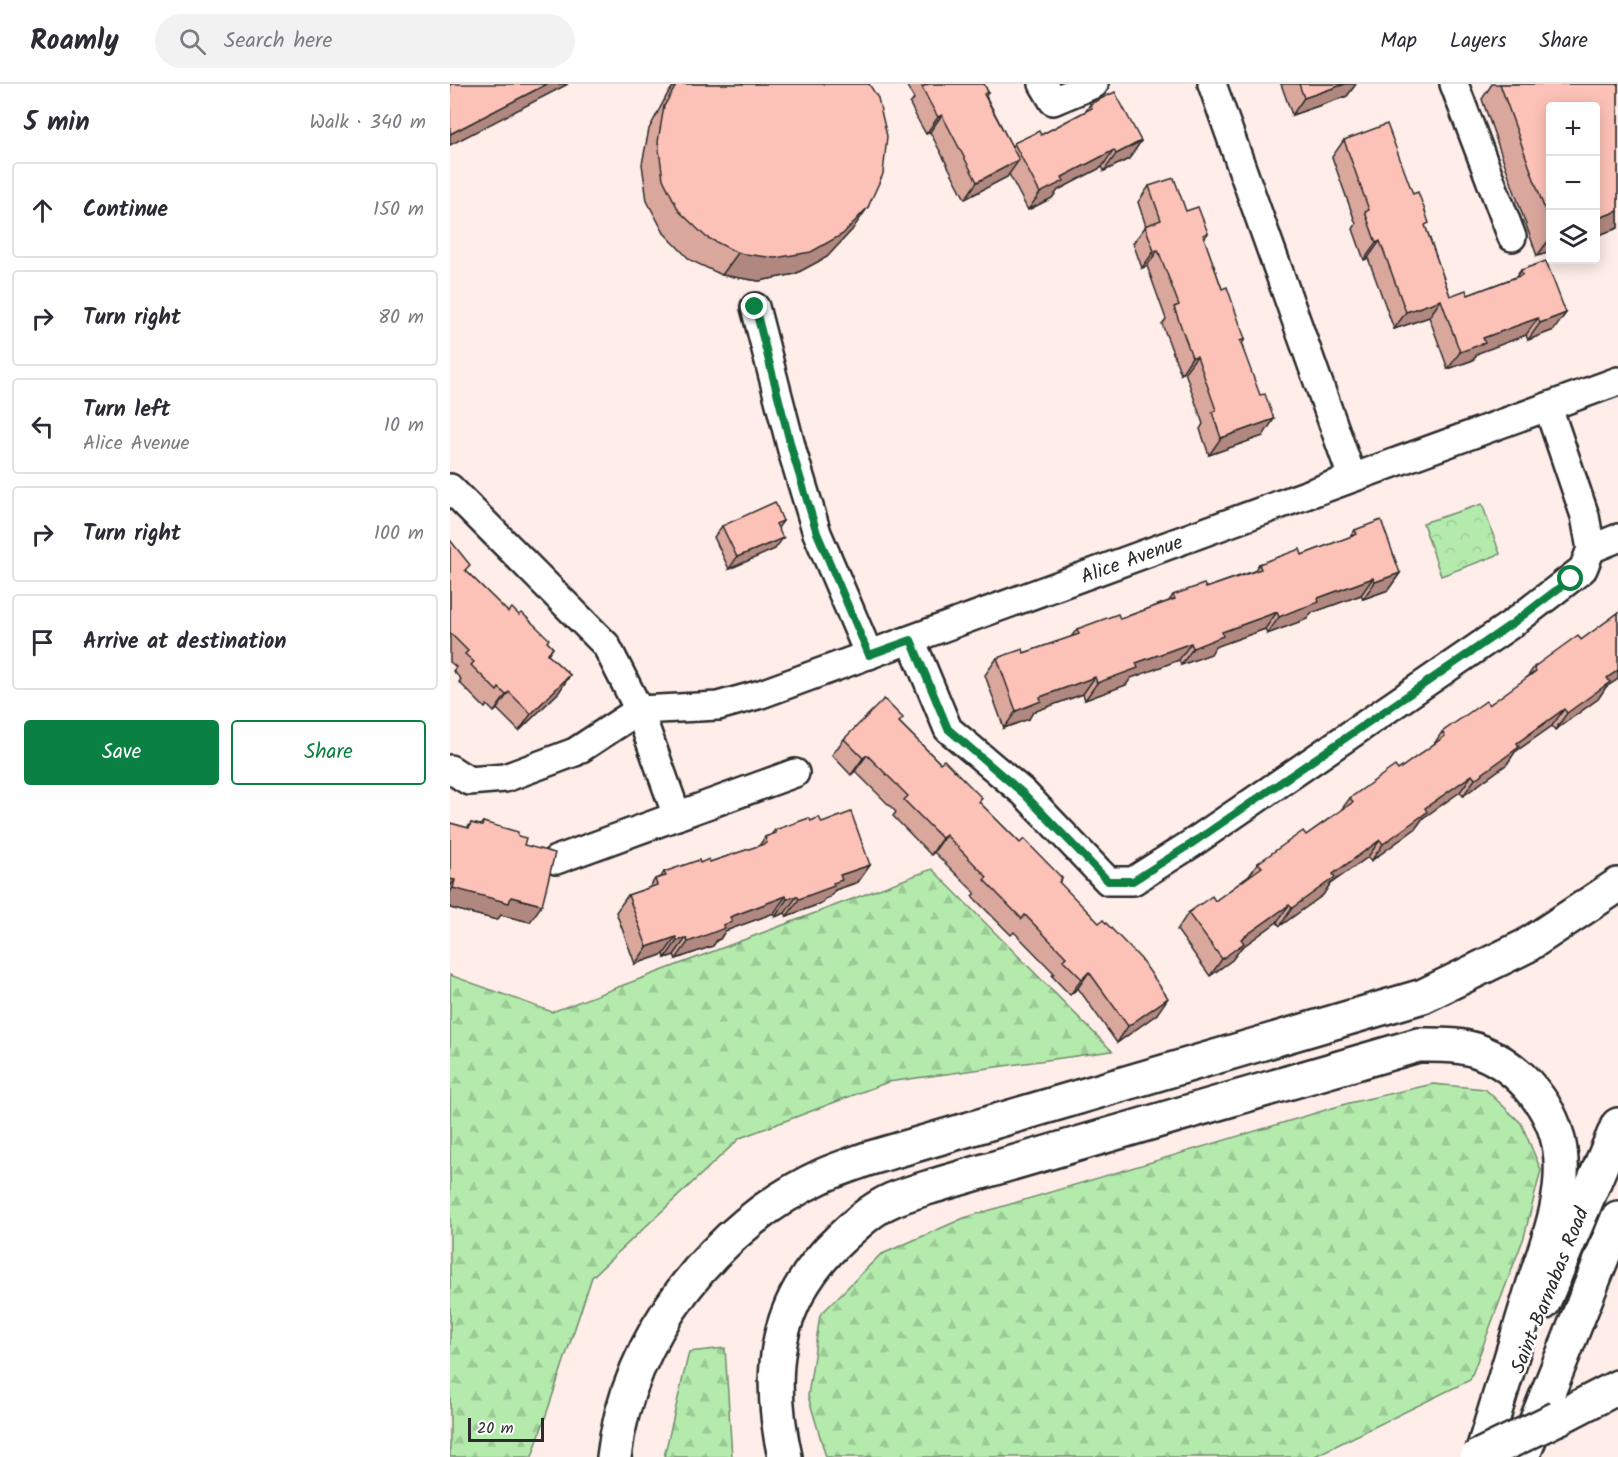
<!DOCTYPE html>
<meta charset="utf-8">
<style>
:root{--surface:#fff;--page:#f2f2f3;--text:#2b2b33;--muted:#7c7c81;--line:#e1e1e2;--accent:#0b8043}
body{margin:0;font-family:Kalam,sans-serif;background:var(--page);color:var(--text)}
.controls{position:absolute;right:18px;top:18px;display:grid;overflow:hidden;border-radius:6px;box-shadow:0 3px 15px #0003}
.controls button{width:54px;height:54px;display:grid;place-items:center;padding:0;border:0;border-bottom:2px solid var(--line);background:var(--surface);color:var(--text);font:30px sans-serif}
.scale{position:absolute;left:18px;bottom:15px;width:76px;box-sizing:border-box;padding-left:6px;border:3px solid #2b2b2b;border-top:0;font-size:16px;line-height:21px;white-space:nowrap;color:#2b2b2b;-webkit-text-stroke:4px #fff;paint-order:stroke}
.stop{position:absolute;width:18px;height:18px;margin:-14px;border:4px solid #0b8043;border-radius:50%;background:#fff}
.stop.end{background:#0b8043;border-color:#fff;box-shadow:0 2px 6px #0008}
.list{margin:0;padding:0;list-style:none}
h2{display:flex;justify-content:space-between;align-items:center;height:78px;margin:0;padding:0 24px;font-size:26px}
h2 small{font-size:20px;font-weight:400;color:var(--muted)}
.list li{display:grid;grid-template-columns:39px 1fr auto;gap:18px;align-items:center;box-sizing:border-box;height:96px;margin:0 12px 12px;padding:0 12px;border:2px solid var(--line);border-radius:6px}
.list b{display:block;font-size:22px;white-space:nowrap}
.list p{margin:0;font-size:20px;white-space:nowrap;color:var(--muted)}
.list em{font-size:20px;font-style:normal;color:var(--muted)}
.actions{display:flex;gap:12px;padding:18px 24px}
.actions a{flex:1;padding:14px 0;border:2px solid var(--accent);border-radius:6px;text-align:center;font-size:21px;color:var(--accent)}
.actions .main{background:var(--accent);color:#fff}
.icon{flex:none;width:33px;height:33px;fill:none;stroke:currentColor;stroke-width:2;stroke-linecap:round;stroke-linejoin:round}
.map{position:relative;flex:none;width:1168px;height:1373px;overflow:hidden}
header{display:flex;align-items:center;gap:36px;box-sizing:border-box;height:84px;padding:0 30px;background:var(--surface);border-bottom:2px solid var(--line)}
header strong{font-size:28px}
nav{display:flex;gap:33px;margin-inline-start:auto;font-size:21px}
.search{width:420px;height:54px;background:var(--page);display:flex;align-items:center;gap:15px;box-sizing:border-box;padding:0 21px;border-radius:33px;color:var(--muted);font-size:22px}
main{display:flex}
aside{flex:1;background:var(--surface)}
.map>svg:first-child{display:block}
.forest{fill:url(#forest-firs);stroke:#708b6c;stroke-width:1.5}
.park{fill:url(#park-crowns);stroke:#708b6c;stroke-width:1.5}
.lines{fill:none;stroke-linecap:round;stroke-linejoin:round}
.minor-casing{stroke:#2b2b2b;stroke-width:32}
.major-casing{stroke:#2b2b2b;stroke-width:38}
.highway-casing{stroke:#2b2b2b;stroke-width:38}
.minor{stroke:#fff;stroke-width:27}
.major{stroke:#fff;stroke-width:33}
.highway{stroke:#fff;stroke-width:33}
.highway-bridge-casing{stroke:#2b2b2b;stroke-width:38;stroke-linecap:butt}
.highway-bridge{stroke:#fff;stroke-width:33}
.wall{fill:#daa79d;stroke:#2b2b2b;stroke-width:1.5}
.shaded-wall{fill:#b18880;stroke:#2b2b2b;stroke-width:1.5}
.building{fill:#fdc2b7;stroke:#2b2b2b;stroke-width:1.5}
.route{stroke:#0b8043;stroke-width:8}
.labels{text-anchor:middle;stroke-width:5;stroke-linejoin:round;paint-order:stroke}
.street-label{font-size:20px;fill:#2b2b2b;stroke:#fff}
</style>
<header>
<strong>Roamly</strong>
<div class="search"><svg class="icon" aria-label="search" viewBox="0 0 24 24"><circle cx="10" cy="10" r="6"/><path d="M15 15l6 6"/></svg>Search here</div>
<nav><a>Map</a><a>Layers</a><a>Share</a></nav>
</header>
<main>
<aside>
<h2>5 min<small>Walk · 340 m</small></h2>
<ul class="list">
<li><svg class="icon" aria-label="ahead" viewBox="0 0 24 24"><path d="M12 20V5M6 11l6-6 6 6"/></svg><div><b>Continue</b></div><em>150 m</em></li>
<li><svg class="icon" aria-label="right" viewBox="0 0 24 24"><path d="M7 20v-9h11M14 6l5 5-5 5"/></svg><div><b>Turn right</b></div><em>80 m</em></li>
<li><svg class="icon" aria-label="left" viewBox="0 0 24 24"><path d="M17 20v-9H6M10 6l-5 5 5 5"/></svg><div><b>Turn left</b><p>Alice Avenue</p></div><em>10 m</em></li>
<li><svg class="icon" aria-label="right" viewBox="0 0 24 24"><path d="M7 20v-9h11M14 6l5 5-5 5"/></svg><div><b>Turn right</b></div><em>100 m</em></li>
<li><svg class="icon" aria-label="arrive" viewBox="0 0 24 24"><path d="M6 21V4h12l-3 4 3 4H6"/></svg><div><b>Arrive at destination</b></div></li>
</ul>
<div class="actions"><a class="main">Save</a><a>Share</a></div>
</aside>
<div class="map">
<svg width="1168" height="1373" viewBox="0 0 1168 1373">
<defs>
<pattern id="forest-firs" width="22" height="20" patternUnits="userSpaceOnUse" patternTransform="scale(1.5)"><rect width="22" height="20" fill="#b4ebad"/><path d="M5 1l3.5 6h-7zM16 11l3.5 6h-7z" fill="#9bca95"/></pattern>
<pattern id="park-crowns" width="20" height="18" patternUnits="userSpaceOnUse" patternTransform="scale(1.5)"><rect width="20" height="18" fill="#b4ebad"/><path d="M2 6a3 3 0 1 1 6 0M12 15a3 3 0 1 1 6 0" fill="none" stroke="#9bca95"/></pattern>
</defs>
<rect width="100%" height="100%" fill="#feede9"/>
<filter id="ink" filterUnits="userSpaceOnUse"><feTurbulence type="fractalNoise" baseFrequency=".0167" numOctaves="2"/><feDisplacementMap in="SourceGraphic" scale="12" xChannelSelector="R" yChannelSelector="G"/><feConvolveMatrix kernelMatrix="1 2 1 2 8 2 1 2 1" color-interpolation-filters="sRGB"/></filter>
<g filter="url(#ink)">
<g class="forest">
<polygon points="482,785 662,967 438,998 290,1054 142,1193 82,1373 0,1373 0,891 102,928"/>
<polygon points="983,1000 1035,1005 1071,1039 1091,1086 1074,1153 1020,1296 863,1373 376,1373 358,1312 370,1231 430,1171 514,1134 899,1019"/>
<polygon points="275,1264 282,1373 214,1373 239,1268"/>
</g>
<polygon class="park" points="1032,420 1050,470 991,492 973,439"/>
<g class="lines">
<defs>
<g id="minor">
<polyline points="593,0 603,17 644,0"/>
<polyline points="762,0 902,393"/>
<polyline points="1004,0 1062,153"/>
<polyline points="305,223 343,370 367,449 419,571"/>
<polyline points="0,404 156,561 189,626 227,732"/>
<polyline points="1141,465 1168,454"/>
<polyline points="461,556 498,645 574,709 658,797 683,797 741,760 1063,539 1133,485 1141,465 1135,432 1098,323"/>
<path id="s1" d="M 0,685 L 19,697 L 55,694 L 125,668 L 189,626 L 268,622 L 311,610 L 1168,297"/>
<polyline points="106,776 345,689"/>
</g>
<g id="major">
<polyline points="1093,1219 1168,1041"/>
<polyline points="1072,1373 1168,1134"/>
</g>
<g id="highway">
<polyline points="1108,1334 1168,1303"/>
<path d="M 164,1373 C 177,1254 266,1140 374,1091 C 388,1085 403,1080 417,1075 L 973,912 L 1076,862 L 1168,801"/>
<path d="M 335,1373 C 316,1288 324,1216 391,1154 C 406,1140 423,1124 442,1116 C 458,1109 474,1105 490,1100 L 968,961 C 989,961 1011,960 1031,968 C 1071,984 1104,1024 1110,1066 C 1117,1116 1094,1166 1080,1212 C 1064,1266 1047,1319 1031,1373"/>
</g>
</defs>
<use href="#minor" class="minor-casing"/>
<use href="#major" class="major-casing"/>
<use href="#highway" class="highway-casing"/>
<use href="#minor" class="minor"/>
<use href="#major" class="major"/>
<use href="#highway" class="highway"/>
<defs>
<polyline id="highway-bridge" points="1027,1373 1108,1334"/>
</defs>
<use href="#highway-bridge" class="highway-bridge-casing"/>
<use href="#highway-bridge" class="highway-bridge"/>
</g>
<g class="wall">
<polygon points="225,0 419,0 402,146 377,173 345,190 309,197 272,191 240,176 214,149 197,117 192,80 199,45 217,11"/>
<polygon points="456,0 534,0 538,8 536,12 562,63 564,59 591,51 636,27 640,20 691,57 679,75 654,87 652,83 608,106 602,114 578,126 559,90 557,93 515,115 480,48 476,50 468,36 460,20 464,15"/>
<polygon points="831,0 906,0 897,12 842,31"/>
<polygon points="1042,0 1168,0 1168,144 1146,152 1101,22 1101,168 1087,172 1032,15"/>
<polygon points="894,56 976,144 1000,212 1018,211 1066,193 1071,186 1104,246 1078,256 1076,251 1028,269 1023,276 998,285 979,233 944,245 918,174 914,176 903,145 906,140 882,73"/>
<polygon points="699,102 736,127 758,149 754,155 772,205 795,255 792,260 813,352 759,371 750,345 753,340 735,288 731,290 712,240 716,235 697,182 692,184 683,159 696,142 688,118"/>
<polygon points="333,437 328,444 325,465 279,485 264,453 272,442"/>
<polygon points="905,446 950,489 938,506 913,515 911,511 861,529 857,535 817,550 815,545 765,563 761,570 731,581 729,576 681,594 676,601 635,616 633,610 583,628 579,635 554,644 535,591 547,574 574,569 621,553 627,545 670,535 719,517 723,511 756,504 804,487 809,480 852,471 900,453"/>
<polygon points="0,456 16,487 58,528 97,558 103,564 98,571 120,591 109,608 69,647 47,625 44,628 37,621 35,624 9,598 11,595 3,587 6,583 0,578"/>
<polygon points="1168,529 1168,595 1156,603 1148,615 1105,646 1102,642 1065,668 1057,680 1013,712 1010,708 973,734 965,745 921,777 918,773 880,800 873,811 830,842 827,838 791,864 782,876 760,892 727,846 738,829 765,817 799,792 808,779 856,751 891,726 900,714 948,686 984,660 992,648 1039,621 1076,595 1084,583 1131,556"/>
<polygon points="450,639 490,679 532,714 529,718 570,759 612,794 609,799 707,930 667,959 628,904 620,911 602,892 604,889 564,848 561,851 522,812 525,809 484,768 481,771 443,732 446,728 405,687 401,691 382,671 394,655"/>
<polygon points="361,737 372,739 420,781 408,798 385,806 380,813 375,815 372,819 337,832 335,829 325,833 324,829 275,847 270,855 267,856 263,862 226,875 224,871 215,874 214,870 185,880 166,828 178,811 199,804 205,795 211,793 214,788 260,778 309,762 315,753 321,751 325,746"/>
<polygon points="33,738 68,752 74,761 80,838 51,831 47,836 0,824 0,739 17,744 21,739 30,741"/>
</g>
<g class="shaded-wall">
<polygon points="97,0 118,0 0,61 0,50"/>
<polygon points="895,0 906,0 897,12 842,31 854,14"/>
<polygon points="492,31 480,48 476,50 488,33"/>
<polygon points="691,57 679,75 654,87 666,70"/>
<polygon points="664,66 652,83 608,106 602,114 578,126 590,109 612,93"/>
<polygon points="569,76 557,93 515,115 527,98"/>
<polygon points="418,123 402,146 377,173 345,190 309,197 272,191 288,169"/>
<polygon points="1168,127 1168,144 1146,152 1146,135"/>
<polygon points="1101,153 1101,168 1087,172"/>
<polygon points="930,157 918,174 914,176 926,159"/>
<polygon points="708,166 697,182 692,184 704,167"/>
<polygon points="991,216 979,233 944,245 956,228"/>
<polygon points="1116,229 1104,246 1078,256 1090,239"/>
<polygon points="1088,234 1076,251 1028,269 1023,276 998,285 1010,268 1033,254"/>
<polygon points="747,272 735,288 731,290 742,273"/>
<polygon points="824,335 813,352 759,371 771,354"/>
<polygon points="333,454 325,465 279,485 287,473"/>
<polygon points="950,489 938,506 913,515 925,498"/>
<polygon points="923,494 911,511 861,529 857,535 817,550 829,533 868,514"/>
<polygon points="827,528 815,545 765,563 761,570 731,581 743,564 772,548"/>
<polygon points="741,559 729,576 681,594 676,601 635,616 647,599 686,579"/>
<polygon points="1168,586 1168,595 1156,603 1148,615 1105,646 1117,629 1157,594"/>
<polygon points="120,591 109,608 69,647 81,630"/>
<polygon points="645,593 633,610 583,628 579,635 554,644 566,627 590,613"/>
<polygon points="59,608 47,625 44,628 56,611"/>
<polygon points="1114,625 1102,642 1065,668 1057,680 1013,712 1025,695 1067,659"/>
<polygon points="417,671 405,687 401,691 413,674"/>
<polygon points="1022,691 1010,708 973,734 965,745 921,777 933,760 975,724"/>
<polygon points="496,751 484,768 481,771 492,754"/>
<polygon points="930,756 918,773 880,800 873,811 830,842 842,824 883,790"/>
<polygon points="420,781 408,798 385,806 380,813 375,815 372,819 337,832 349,815 390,791"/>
<polygon points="0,795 5,796 0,803"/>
<polygon points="3,804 61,813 92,821 80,838 51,831 47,836 0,824 0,808"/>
<polygon points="336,812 324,829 275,847 270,855 267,856 263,862 226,875 238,858 280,833"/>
<polygon points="347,812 335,829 325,833 337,815"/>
<polygon points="839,821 827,838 791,864 782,876 760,892 772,875 791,855"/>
<polygon points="226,853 214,870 185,880 197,863"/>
<polygon points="236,854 224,871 215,874 227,857"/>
<polygon points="639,888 628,904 620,911 632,895"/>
<polygon points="718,914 707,930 667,959 678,942"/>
</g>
<g class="building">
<polygon points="0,0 97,0 0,50"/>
<polygon points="227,0 419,0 428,14 437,52 433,90 418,123 393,150 361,168 325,174 288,169 256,153 229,127 213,95 208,58 214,22"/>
<polygon points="477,0 534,0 538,8 534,10 569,76 527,98 492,31 488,33 480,19 472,3 477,1"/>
<polygon points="849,0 895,0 854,14"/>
<polygon points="1050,0 1168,0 1168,127 1146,135 1146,22 1101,22 1101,143"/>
<polygon points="665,8 691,57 666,70 664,66 612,93 614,97 590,109 564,59 589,47 591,51 642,24 640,20"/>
<polygon points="937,40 963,110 968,108 974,124 979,139 975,141 1000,212 1016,206 1018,211 1072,191 1071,186 1096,177 1116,229 1090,239 1088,234 1033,254 1035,259 1010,268 991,216 956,228 930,157 926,159 915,128 919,126 894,56"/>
<polygon points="724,94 736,127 748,123 758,149 753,151 772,205 777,203 795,255 790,257 810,311 815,310 824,335 771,354 762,328 766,326 747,272 742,273 724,223 729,221 708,166 704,167 695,142 711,136 699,102"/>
<polygon points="325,418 333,437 326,440 333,454 287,473 272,442"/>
<polygon points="931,436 950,489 925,498 923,494 868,514 869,518 841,528 829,533 827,528 772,548 773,552 743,564 741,559 686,579 688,584 647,599 645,593 590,613 591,617 566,627 547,574 573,565 574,569 629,550 627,545 668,530 670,535 725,515 723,511 737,506 754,500 756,504 811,485 809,480 850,465 852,471 907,450 905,446"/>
<polygon points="0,456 20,481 15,486 58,528 62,524 69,531 72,529 99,555 97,558 103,564 97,570 120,591 81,630 59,608 56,611 49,604 47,607 21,581 24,578 15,570 18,567 0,549"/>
<polygon points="1168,529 1168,586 1157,594 1160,598 1117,629 1114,625 1067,659 1069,663 1025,695 1022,691 975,724 977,728 933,760 930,756 883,790 885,793 842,824 839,821 791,855 794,859 772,875 738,829 762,812 765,817 812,783 808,779 853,747 856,751 903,718 900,714 945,682 948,686 995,652 992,648 1036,617 1039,621 1086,587 1084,583 1128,551 1131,556"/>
<polygon points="434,615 453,634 449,638 490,679 494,676 532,714 529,718 570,759 574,755 612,794 609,798 649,839 653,836 691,875 718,914 678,942 639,888 632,895 613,876 616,873 575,831 572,835 534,796 537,793 496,751 492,754 454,716 458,712 417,671 413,674 394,655"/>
<polygon points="401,728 420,781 390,791 392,796 383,799 384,802 349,815 347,812 337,815 336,812 280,833 282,838 273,841 275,844 238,858 236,854 227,857 226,853 197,863 178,811 207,801 205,795 216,792 214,788 249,776 250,779 259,775 260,778 317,759 315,753 326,749 325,746 359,734 361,737 369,733 372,739"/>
<polygon points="33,738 68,748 68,752 76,754 74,761 105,769 92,821 61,813 59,819 3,804 5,796 0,795 0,739 19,744 21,739 32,742"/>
</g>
</g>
<g class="lines" filter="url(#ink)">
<polyline class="route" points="305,223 343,370 367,449 419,571 461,556 498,645 574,710 658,797 683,797 741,760 1063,539 1121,495"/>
</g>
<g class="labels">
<g class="street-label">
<text dy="7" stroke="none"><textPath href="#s1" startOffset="728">Alice Avenue</textPath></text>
<text transform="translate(1099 1206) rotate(-68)" y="7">Saint Barnabas Road</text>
</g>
</g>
</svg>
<div class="controls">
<button>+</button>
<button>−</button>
<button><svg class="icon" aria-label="layers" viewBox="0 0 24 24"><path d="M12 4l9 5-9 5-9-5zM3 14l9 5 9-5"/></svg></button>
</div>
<div class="scale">20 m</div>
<div class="stop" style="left:1121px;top:495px"></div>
<div class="stop end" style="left:305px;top:223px"></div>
</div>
</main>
